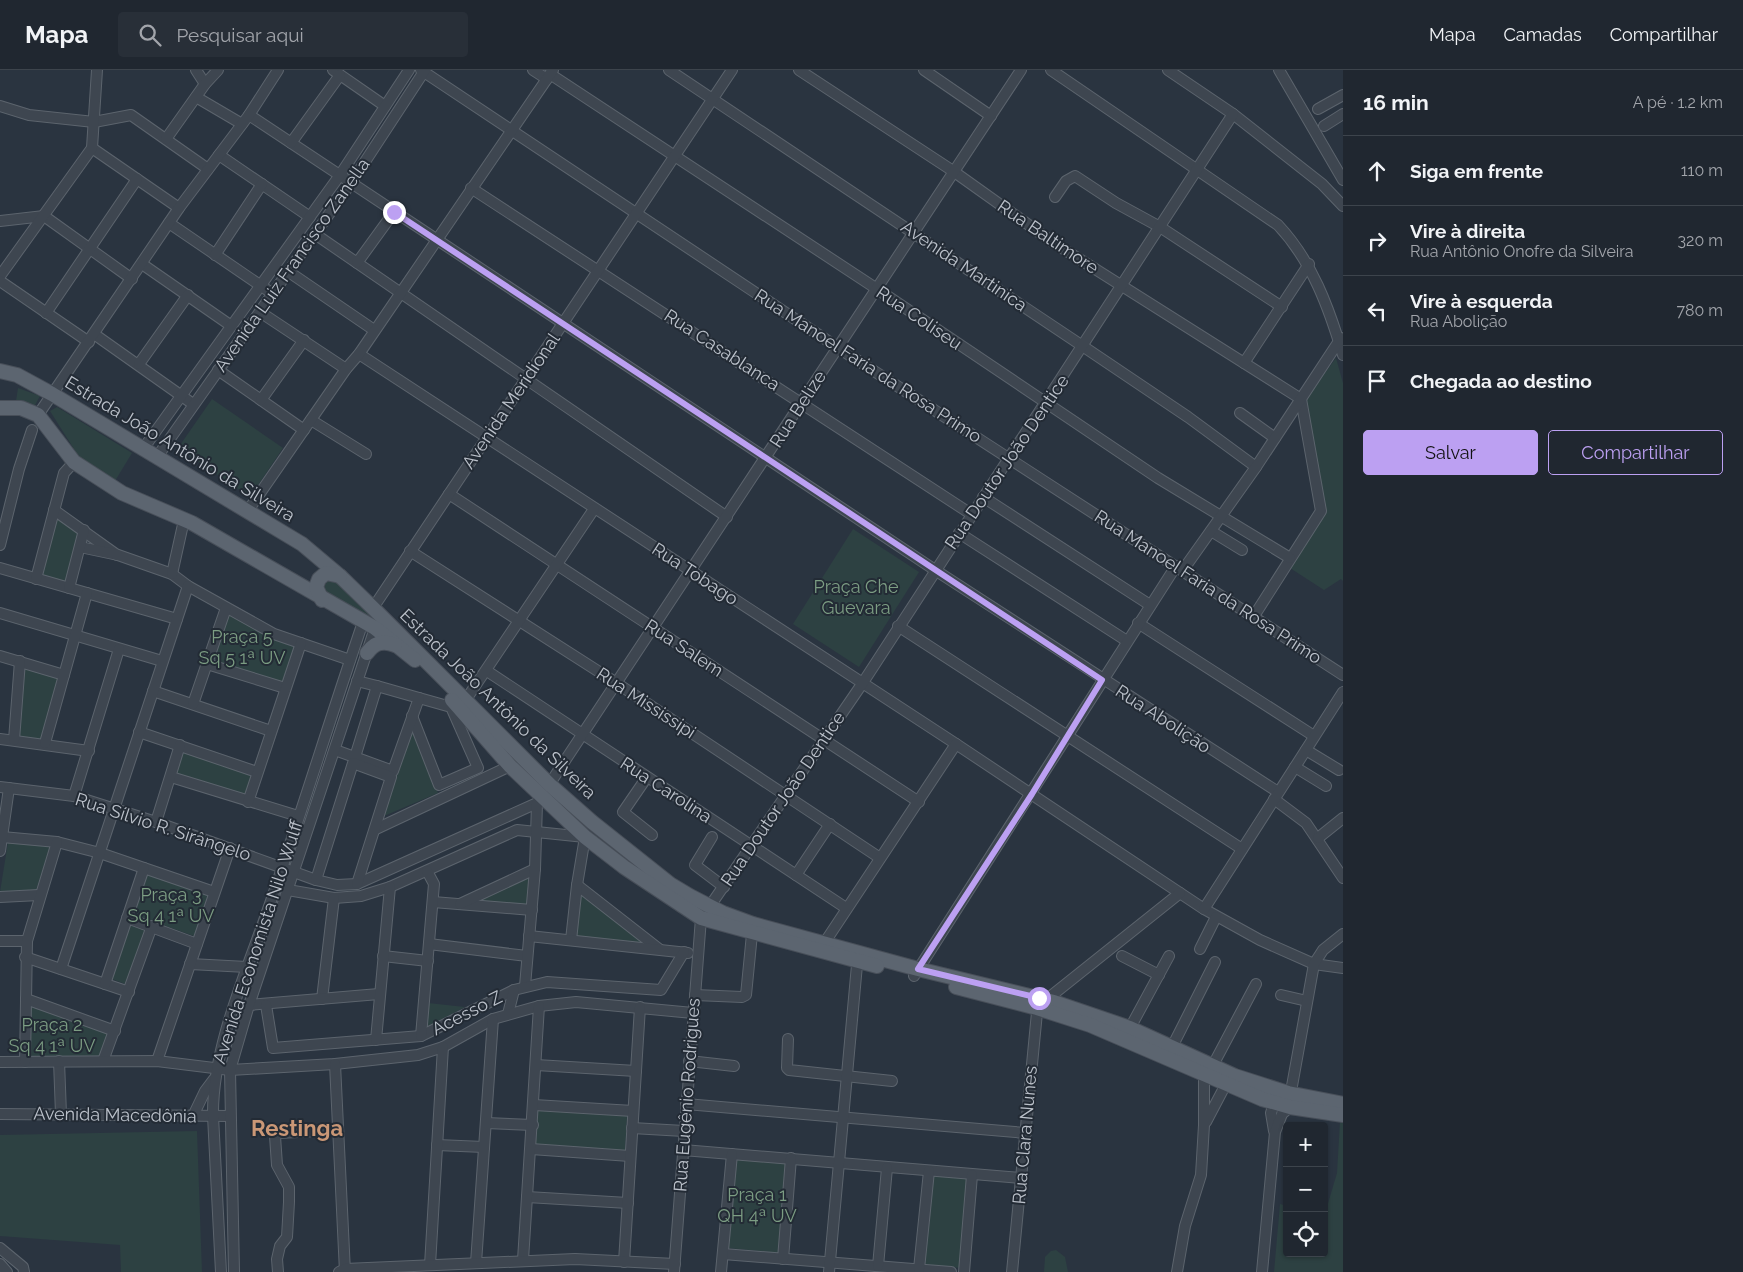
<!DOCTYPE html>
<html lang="pt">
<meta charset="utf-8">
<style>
:root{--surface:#202730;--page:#282f38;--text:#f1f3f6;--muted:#a2a5ab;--line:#3d444c;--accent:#bca0f2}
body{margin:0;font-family:Raleway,sans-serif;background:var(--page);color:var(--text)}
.controls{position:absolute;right:15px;bottom:15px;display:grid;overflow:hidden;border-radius:5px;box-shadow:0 1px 4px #0004}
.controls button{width:45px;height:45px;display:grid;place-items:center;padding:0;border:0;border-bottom:1px solid var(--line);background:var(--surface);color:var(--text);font:25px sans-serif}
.stop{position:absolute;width:15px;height:15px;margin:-11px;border:4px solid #bca0f2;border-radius:50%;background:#fff}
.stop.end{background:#bca0f2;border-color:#fff;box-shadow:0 1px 5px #0008}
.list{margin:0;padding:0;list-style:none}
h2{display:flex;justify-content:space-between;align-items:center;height:65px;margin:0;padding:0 20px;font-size:21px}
h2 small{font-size:16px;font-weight:400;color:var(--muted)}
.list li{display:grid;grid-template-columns:32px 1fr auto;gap:15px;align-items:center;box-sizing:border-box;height:70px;padding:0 20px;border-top:1px solid var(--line)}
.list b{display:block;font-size:19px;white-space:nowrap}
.list p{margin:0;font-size:16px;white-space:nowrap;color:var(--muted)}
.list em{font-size:16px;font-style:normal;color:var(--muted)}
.actions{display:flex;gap:10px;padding:15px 20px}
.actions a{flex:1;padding:11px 0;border:1px solid var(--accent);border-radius:5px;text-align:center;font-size:18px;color:var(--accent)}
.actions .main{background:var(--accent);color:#111}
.icon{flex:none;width:28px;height:28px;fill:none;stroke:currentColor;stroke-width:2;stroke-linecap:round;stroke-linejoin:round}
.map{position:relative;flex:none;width:1343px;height:1202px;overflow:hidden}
header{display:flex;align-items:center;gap:30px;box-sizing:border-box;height:70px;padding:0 25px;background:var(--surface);border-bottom:1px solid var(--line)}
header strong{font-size:24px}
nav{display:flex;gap:28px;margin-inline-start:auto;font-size:18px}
.search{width:350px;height:45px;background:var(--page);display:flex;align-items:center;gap:12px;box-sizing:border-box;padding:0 18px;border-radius:5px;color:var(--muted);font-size:19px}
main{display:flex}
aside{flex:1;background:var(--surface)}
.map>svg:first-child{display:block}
.green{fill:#2d4142}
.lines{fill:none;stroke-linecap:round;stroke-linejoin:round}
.minor-casing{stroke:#5c646d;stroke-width:12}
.major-casing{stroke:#484f59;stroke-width:16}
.minor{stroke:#3e4650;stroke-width:10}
.major{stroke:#5c6570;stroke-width:14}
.route{stroke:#bca0f2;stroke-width:6}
.labels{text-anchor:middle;stroke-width:4;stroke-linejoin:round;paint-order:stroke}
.street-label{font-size:18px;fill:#bbc1ca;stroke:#232b35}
.park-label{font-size:18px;fill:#7c9d83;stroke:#232b35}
.district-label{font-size:22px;font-weight:bold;fill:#ca9776;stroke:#232b35}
</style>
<header>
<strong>Mapa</strong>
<div class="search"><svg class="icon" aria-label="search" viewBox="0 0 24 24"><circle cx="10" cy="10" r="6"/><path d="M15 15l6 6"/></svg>Pesquisar aqui</div>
<nav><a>Mapa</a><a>Camadas</a><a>Compartilhar</a></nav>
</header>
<main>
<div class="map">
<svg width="1343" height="1202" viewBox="0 0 1343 1202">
<rect width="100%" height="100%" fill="#2a3440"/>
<g class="green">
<polygon points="1336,288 1343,313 1343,511 1341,509 1324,520 1290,498 1323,445 1306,329"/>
<polygon points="18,318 40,326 34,337 16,331"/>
<polygon points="212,329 283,378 250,427 178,378"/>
<polygon points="57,337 132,383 115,411 79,387 50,341"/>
<polygon points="57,448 80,461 66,513 41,506"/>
<polygon points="853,459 919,502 859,597 793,554"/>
<polygon points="335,510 369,540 370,548 328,525 324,516 329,510"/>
<polygon points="228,543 272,569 295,577 283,614 212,591"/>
<polygon points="25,597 59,607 42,669 17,667"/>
<polygon points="412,659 438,723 384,746"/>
<polygon points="183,680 253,704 245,728 175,706"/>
<polygon points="8,772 50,777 36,821 0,822"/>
<polygon points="148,804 208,825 194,866 134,845"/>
<polygon points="531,805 529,836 471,832"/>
<polygon points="581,822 646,873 576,866"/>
<polygon points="130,855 146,860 128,915 112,909"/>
<polygon points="428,933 465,937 425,958"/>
<polygon points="31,935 109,962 99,988 29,988"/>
<polygon points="537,1040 627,1046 625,1082 534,1075"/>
<polygon points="1340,1051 1343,1051 1343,1202 1274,1202 1280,1134 1287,1136 1287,1183 1324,1183 1324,1147 1337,1103"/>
<polygon points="197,1061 202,1202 121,1202 120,1175 0,1166 0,1065"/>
<polygon points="735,1088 787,1092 780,1183 728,1178"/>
<polygon points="932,1105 968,1108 960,1198 924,1194"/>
<polygon points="1056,1180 1065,1187 1068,1202 1044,1202 1045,1187 1051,1181"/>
</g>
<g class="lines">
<defs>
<g id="minor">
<polyline points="196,0 205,14"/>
<polyline points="333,0 385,36"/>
<polyline points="421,0 837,277 1343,605"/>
<polyline points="533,0 547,9"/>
<polyline points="669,0 1084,277 1188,347 1256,397"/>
<polyline points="799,0 953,101 1054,173 1301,329 1321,441 1254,546"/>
<polyline points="924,0 991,46"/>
<path d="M 1051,0 L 1278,155 C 1312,191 1329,238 1343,285"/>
<polyline points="1168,0 1233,44 1322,114 1343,136"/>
<polyline points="1279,0 1343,110"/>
<polyline points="550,4 877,219 1158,408 1290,488"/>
<polyline points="196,27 242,54"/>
<polyline points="0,36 29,45 94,52 131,45 208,99"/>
<polyline points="1318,39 1343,25"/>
<polyline points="249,45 935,500 1278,722"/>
<polyline points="1324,56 1343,44"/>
<polyline points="166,69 205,14 218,0"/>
<polyline points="291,73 340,5"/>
<polyline points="92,78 179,138"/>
<polyline points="219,85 310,147"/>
<polyline points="471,118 971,444"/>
<polyline points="1055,127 1066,111 1075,106 1116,133 1160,157 1282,237"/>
<polyline points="0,151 44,146 132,209"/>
<polyline points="169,153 273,224"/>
<polyline points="315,164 727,447"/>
<polyline points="215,185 262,114"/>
<polyline points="357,193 394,142"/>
<polyline points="142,194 230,255"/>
<polyline points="289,202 374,260"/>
<polyline points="0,206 92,78 97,0"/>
<polyline points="0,211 89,272"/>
<polyline points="260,242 346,299"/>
<polyline points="46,243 137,109"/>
<polyline points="94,264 193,334"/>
<polyline points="359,284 956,674 1204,839 1260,870 1314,894 1343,898"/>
<polyline points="1244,293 1309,194"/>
<polyline points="139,294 188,225"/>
<polyline points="218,300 304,360"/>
<polyline points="261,330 304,270"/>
<polyline points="1240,343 1275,368"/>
<polyline points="38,345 179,138 249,45 278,0"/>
<polyline points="311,350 366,384"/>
<polyline points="143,379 340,105 409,0"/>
<polyline points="157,387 351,113 425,0"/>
<polyline points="449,424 919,732"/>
<polyline points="983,427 1150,535"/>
<polyline points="54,440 117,485"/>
<polyline points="247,442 346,299 359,284 553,0"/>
<polyline points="1211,461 1242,480"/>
<polyline points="959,463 1127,571"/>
<polyline points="0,475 19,399 32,360"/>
<polyline points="80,477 118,485 172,504 188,516 274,564 350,590"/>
<polyline points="410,481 615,612 880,788"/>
<polyline points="0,498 177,549"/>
<polyline points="1183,500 1256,397 1341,268"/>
<polyline points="172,504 184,450"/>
<polyline points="36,509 64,403 74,392"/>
<polyline points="69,518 84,460"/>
<polyline points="373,538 732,0"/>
<polyline points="0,543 162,591"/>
<polyline points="1138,553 1314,666"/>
<polyline points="898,556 1242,779"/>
<polyline points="0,586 64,605"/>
<polyline points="207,594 285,618"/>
<polyline points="487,601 846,838"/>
<polyline points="357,611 377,616"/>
<polyline points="153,621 271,661"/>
<polyline points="465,631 594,439"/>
<polyline points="193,634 226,538"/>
<polyline points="412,646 439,715 478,698 451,637 419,628"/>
<polyline points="139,662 257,702"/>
<polyline points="0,669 89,681"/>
<polyline points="14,670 20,591"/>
<polyline points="45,673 87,523"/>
<polyline points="335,680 393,701 419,628 377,616 355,687"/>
<polyline points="1306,680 1339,700"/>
<polyline points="1295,697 1326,716"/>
<polyline points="171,707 298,746"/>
<polyline points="647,707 623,742 652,765"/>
<polyline points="0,717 74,726 156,752 316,810 337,815 357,814 537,733 1021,0"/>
<polyline points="74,726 119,579"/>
<polyline points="1274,729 1306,753 1343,808"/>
<polyline points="248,732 301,573"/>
<polyline points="156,752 180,675"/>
<polyline points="376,759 510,696"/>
<polyline points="2,767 57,772 100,783 214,822"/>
<polyline points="712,767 695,795 724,817"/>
<polyline points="1318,768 1343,748"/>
<polyline points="0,781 9,718"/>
<polyline points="796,805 830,754"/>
<polyline points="316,810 353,693 391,707 357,814"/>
<polyline points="577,815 659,879"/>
<polyline points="288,820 334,828 361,826 390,817 517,760 585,767 577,815 571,870"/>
<polyline points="0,827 39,825"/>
<polyline points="433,832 532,840"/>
<polyline points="460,834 535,799"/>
<polyline points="710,836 862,614 1233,44"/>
<polyline points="1204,839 1343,622"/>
<polyline points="127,848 197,874"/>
<polyline points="529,866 688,883"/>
<polyline points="0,871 27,871"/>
<polyline points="825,872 956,674"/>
<polyline points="429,874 527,886"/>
<polyline points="1200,879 1216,847"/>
<polyline points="383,886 428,891"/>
<polyline points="1122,886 1159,905"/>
<polyline points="25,887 129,922"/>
<polyline points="190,894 247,897"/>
<polyline points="61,899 188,516"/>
<polyline points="914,906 1176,496"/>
<polyline points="105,914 144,798"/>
<polyline points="525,916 535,799 537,733"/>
<polyline points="695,925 742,927 746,925 752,864"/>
<polyline points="1281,925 1307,931"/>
<polyline points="26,929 115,961"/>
<polyline points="322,929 334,828"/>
<polyline points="1046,930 1180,823"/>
<polyline points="249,935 379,924"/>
<polyline points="266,935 273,978 421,966 514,920 547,912 661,920 684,882"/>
<polyline points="508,944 514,920"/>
<polyline points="1130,958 1169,886"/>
<polyline points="421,966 434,814 427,801"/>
<polyline points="788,969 787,998 789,1000 892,1011"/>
<polyline points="376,970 390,817"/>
<polyline points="1172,977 1215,892"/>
<polyline points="59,991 61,1044"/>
<polyline points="103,991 152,856"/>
<polyline points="157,991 230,778"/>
<polyline points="689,991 734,996"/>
<polyline points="0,992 157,991 230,1000 335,994 418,985 443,977 493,949 539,936 576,932 693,943"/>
<polyline points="25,992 27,871 57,772"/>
<polyline points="335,994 345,1202"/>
<polyline points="536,995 636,1001"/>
<polyline points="1212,997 1256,914"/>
<polyline points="1288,1023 1292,1016 1314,894 1323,880 1343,864"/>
<polyline points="686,1034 1026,1063"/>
<polyline points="534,1035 633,1041"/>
<polyline points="0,1044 229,1046"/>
<polyline points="193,1046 205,1021 214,1009"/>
<polyline points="1206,1052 1226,1014"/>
<polyline points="486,1053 533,1055"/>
<polyline points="632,1058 684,1061"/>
<polyline points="1274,1061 1271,1043 1274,1033"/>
<polyline points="437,1075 484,1077"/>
<polyline points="531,1079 630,1086"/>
<polyline points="683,1080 1021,1108"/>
<polyline points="527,1127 628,1133"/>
<polyline points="0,1178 23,1197 24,1202"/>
<polyline points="723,1184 951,1202"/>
<polyline points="783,1189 791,1088"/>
<polyline points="523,1190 539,936"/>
<polyline points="624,1192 640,937"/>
<polyline points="476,1193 493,949"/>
<polyline points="0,1194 7,1202"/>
<polyline points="430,1195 443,977"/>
<polyline points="878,1196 887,1098"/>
<polyline points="919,1199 929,1101"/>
<path d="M 221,1202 L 213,1046 C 212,974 250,894 273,825 C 304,734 332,643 363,552"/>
<polyline points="234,1202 230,1000 249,935 375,558"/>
<polyline points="278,1202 277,1189 280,1176 287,1167 289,1132 289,1117 277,1095 275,1066 278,1063 338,1060"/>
<polyline points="339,1202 345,1199 575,1189 675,1194"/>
<polyline points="674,1202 701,848"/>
<polyline points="721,1202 732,1084"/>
<polyline points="829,1202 858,884"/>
<polyline points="964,1202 972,1105"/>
<polyline points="1012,1202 1038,932"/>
<polyline points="1177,1202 1185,1156 1201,1105 1204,1055 1204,1004"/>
<polyline points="1262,1202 1275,1062 1282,1044 1290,1037"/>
</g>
<g id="major">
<polyline points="0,301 17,305 52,324 302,474 340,506 373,538 550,715 592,752 670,814 690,826 723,843 753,854 918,899 1054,932 1130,958 1235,1006 1288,1023 1343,1034"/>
<polyline points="0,338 21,338 38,345 74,392 122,423 192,453 375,558 415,590"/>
<polyline points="322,530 316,517 319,509 326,503 340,506"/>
<path d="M 367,583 C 374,573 383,570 395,575"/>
<polyline points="452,630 510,696 585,767 624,797 701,848 877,896"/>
<polyline points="956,917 1037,938 1090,955 1262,1029 1290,1037 1343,1045"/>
</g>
</defs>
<use href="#minor" class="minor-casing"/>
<use href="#major" class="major-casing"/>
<use href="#minor" class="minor"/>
<use href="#major" class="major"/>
</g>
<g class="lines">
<polyline class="route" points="394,142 1102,610 1032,724 918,899 1039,928"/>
</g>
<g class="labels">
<g class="street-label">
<text transform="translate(1048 167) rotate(34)" y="6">Rua Baltimore</text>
<text transform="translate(292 195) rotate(-55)" y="6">Avenida Luiz Francisco Zanella</text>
<text transform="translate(964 196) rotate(34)" y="6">Avenida Martinica</text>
<text transform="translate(919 248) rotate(34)" y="6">Rua Coliseu</text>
<text transform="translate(722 280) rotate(33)" y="6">Rua Casablanca</text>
<text transform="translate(868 296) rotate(33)" y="6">Rua Manoel Faria da Rosa Primo</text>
<text transform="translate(511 331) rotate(-56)" y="6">Avenida Meridional</text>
<text transform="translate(798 339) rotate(-57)" y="6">Rua Belize</text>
<text transform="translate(180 379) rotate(31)" y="6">Estrada João Antônio da Silveira</text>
<text transform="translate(1007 392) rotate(-56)" y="6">Rua Doutor João Dentice</text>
<text transform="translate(695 504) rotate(33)" y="6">Rua Tobago</text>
<text transform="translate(1208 517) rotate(33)" y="6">Rua Manoel Faria da Rosa Primo</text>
<text transform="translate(684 578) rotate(33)" y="6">Rua Salem</text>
<text transform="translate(646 633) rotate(33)" y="6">Rua Mississipi</text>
<text transform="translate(498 634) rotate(44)" y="6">Estrada João Antônio da Silveira</text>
<text transform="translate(1163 649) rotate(33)" y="6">Rua Abolição</text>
<text transform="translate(666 720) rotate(33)" y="6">Rua Carolina</text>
<text transform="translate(783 729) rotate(-56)" y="6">Rua Doutor João Dentice</text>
<text transform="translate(163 757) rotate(18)" y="6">Rua Sílvio R. Sirângelo</text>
<text transform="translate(258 872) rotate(-72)" y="6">Avenida Economista Nilo Wulff</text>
<text transform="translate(467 943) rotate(-27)" y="6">Acesso Z</text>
<text transform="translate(687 1025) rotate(-86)" y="6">Rua Eugênio Rodrigues</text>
<text transform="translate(115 1045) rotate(1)" y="6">Avenida Macedônia</text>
<text transform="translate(1025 1065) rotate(-85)" y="6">Rua Clara Nunes</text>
</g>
<g class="park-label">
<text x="856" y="523">Praça Che<tspan x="856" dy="21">Guevara</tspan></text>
<text x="242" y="573">Praça 5<tspan x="242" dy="21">Sq 5 1ª UV</tspan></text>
<text x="171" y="831">Praça 3<tspan x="171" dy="21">Sq 4 1ª UV</tspan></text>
<text x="52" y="961">Praça 2<tspan x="52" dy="21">Sq 4 1ª UV</tspan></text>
<text x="757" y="1131">Praça 1<tspan x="757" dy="21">QH 4ª UV</tspan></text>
</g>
<g class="district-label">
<text x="297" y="1066">Restinga</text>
</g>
</g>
</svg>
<div class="controls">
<button>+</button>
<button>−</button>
<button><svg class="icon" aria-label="locate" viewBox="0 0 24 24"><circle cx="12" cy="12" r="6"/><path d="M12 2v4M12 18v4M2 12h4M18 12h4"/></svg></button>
</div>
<div class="stop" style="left:1039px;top:928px"></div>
<div class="stop end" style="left:394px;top:142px"></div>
</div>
<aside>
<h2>16 min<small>A pé · 1.2 km</small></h2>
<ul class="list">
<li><svg class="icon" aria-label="ahead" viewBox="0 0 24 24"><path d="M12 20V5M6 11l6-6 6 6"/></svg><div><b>Siga em frente</b></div><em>110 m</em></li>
<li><svg class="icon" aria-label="right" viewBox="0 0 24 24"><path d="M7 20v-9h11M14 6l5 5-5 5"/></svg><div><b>Vire à direita</b><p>Rua Antônio Onofre da Silveira</p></div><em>320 m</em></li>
<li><svg class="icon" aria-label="left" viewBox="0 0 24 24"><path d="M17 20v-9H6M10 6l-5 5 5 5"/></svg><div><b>Vire à esquerda</b><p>Rua Abolição</p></div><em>780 m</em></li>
<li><svg class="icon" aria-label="arrive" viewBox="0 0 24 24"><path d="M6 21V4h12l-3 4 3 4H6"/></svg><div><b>Chegada ao destino</b></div></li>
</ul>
<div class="actions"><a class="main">Salvar</a><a>Compartilhar</a></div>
</aside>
</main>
